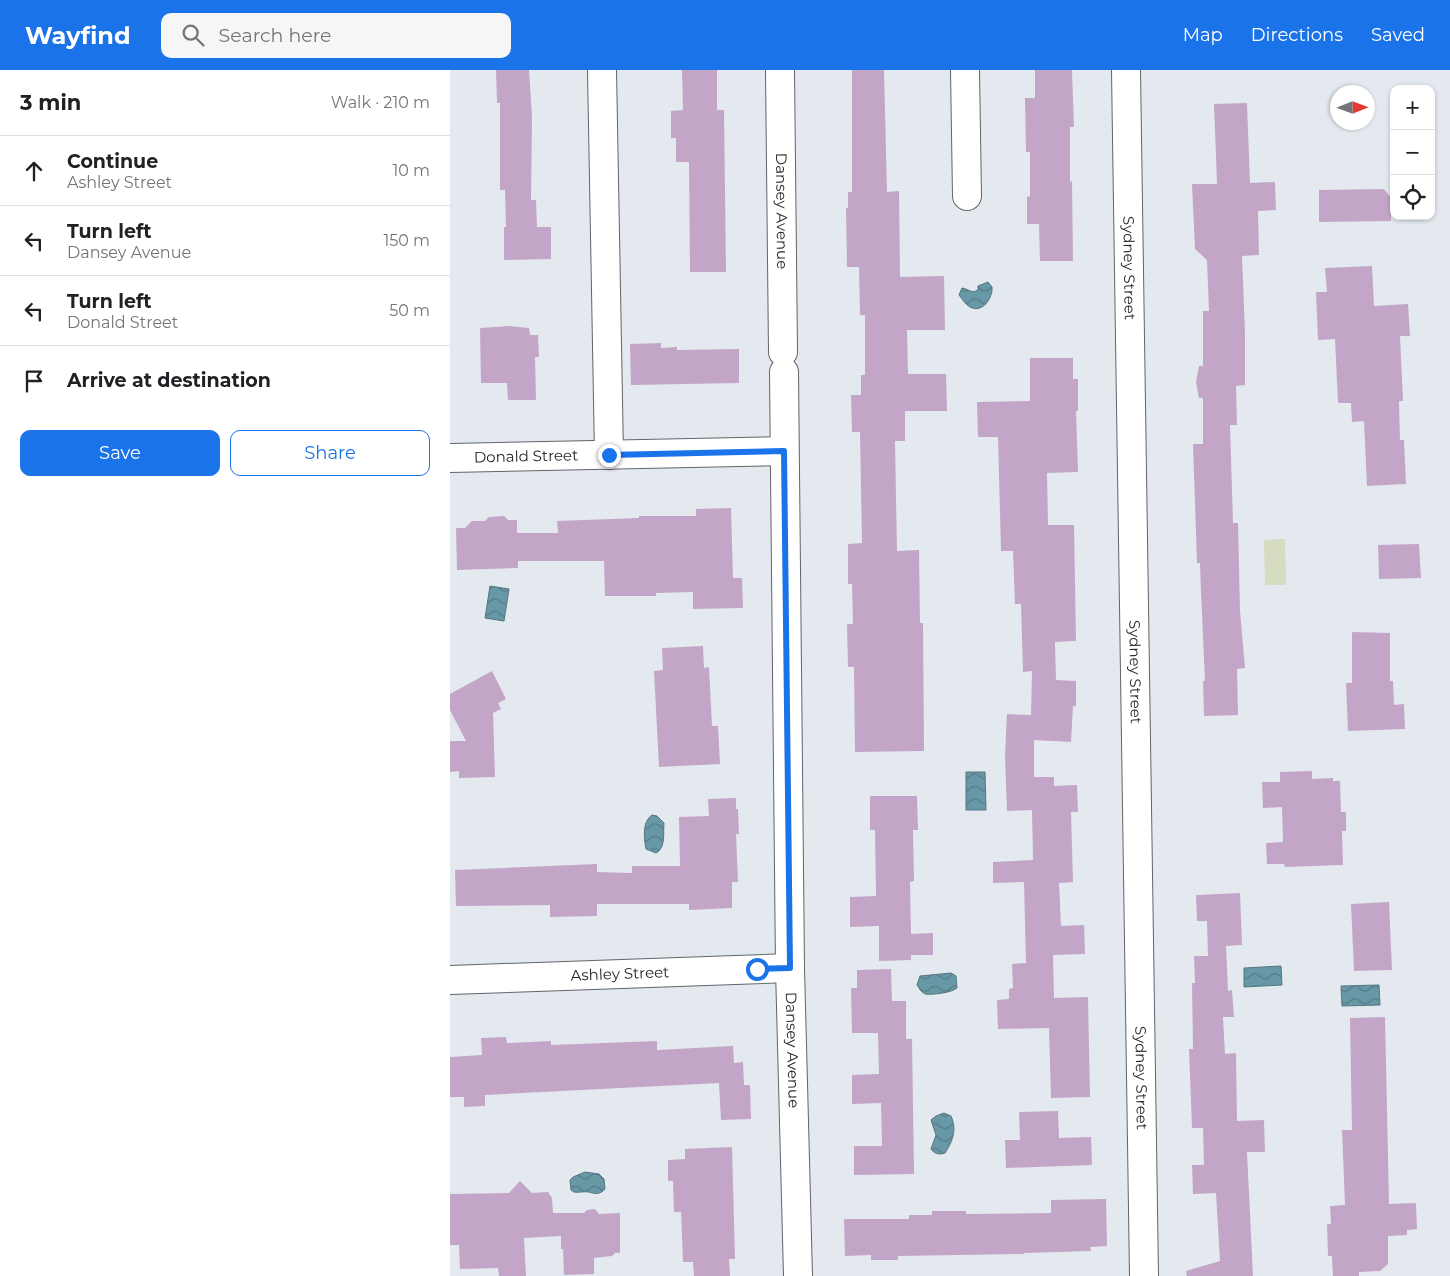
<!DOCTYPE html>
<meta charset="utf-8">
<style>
:root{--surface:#fff;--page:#f6f6f6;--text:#202124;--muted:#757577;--line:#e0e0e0;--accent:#1a73e8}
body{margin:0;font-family:Montserrat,sans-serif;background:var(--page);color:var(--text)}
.controls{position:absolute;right:15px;top:15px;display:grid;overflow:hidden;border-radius:10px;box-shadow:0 1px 4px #0004}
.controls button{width:45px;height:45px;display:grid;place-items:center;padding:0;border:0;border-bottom:1px solid var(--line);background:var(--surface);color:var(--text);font:25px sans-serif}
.compass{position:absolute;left:880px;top:15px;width:45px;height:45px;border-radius:50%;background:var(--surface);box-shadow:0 1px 4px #0004;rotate:89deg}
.stop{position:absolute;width:15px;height:15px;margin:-11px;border:4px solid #1a73e8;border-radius:50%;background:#fff}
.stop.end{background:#1a73e8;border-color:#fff;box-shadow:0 1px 5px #0008}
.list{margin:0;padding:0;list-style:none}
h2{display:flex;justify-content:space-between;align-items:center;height:65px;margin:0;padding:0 20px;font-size:21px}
h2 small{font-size:16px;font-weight:400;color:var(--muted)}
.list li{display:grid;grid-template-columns:32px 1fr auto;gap:15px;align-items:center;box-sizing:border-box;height:70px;padding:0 20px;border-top:1px solid var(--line)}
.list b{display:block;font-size:19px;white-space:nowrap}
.list p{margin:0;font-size:16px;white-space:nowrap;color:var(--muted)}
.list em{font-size:16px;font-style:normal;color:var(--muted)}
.actions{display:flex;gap:10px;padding:15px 20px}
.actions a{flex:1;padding:11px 0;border:1px solid var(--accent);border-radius:10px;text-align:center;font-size:18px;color:var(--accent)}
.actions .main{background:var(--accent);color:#fff}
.icon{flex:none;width:28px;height:28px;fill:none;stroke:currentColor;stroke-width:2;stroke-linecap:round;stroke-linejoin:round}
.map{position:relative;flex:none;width:1000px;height:1206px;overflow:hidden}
header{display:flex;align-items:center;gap:30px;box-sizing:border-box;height:70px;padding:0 25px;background:var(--accent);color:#fff}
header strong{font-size:24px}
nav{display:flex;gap:28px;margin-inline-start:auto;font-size:18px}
.search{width:350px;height:45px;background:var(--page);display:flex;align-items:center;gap:12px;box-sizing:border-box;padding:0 18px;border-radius:10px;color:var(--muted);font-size:19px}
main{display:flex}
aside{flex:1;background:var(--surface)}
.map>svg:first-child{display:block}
.grass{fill:#d6dcc0}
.water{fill:url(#water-waves);stroke:#537680}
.building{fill:#c3a6c7}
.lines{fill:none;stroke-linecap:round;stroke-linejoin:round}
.minor-casing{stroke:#61656a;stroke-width:30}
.minor{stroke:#fff;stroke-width:28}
.route{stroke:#1a73e8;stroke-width:6}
.labels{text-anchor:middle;stroke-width:4;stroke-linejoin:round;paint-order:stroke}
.street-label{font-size:15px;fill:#262729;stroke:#e4e9ef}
</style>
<header>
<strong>Wayfind</strong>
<div class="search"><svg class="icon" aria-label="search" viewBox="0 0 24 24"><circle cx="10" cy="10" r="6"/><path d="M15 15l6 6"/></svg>Search here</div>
<nav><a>Map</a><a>Directions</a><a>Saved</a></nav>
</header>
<main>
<aside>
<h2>3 min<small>Walk · 210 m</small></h2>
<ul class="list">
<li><svg class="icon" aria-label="ahead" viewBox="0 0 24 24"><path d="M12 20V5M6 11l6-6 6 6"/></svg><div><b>Continue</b><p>Ashley Street</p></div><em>10 m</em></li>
<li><svg class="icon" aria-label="left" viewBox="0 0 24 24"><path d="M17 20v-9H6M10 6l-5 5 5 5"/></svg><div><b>Turn left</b><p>Dansey Avenue</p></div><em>150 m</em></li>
<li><svg class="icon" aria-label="left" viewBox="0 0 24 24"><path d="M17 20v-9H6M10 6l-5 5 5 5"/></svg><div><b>Turn left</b><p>Donald Street</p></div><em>50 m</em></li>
<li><svg class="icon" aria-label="arrive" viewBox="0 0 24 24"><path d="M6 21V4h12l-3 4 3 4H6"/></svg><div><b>Arrive at destination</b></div></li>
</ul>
<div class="actions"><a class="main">Save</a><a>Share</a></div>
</aside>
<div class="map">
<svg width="1000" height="1206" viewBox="0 0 1000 1206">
<defs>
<pattern id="water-waves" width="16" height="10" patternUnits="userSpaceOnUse" patternTransform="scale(1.25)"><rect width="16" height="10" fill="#6698a5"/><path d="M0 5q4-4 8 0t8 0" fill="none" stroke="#547c86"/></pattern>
</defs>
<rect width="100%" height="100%" fill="#e4e9ef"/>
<polygon class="grass" points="835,469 836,515 815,515 814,470"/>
<g class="water">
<path d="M 538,212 L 542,217 C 543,227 533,244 520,237 C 516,235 512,229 509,225 L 512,218 C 519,219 521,224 528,220 L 528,216 Z"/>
<polygon points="40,516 59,519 54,551 35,548"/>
<polygon points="516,702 535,702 536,740 516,740"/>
<path d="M 202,745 L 207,746 L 214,753 C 213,763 216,778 206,783 L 196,779 C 194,768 192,752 202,745 Z"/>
<polygon points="831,896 832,915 794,917 794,898"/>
<path d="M 501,903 L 506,906 L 507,918 C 501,923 482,925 475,924 C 471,922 469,918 467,915 L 470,906 Z"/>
<polygon points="929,915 930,935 892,936 891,916"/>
<path d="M 494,1043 L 501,1046 C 507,1059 503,1071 495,1083 C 489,1085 485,1084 481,1079 L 486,1065 L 481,1050 L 486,1046 Z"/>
<path d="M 135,1102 L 149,1104 L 154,1109 L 155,1119 C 149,1125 146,1124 139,1122 C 134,1121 129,1123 124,1122 L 121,1120 L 120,1110 L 123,1107 Z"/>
</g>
<g class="building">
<polygon points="46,0 79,0 82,47 81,130 86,130 87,157 101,157 101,189 54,190 54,157 56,157 55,120 50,120 50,33 47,33"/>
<polygon points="232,0 267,0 267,40 274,40 276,202 240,202 239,92 226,92 226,68 221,68 221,41 233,40"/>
<polygon points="402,0 434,0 437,122 449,121 450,207 494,206 495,260 457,260 458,304 496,304 497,341 455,341 455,371 445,371 447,481 469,480 470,553 473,553 474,681 405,682 404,597 398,597 397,554 403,554 402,514 398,514 398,474 412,473 410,362 402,362 401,325 411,325 411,305 415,305 415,245 410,245 409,197 397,197 396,138 398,138 398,122 402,122"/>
<polygon points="585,0 622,0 624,57 620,57 620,112 622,111 623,191 590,191 589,154 577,154 577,127 580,126 580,82 576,82 575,28 585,28"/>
<polygon points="797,33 800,113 825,112 826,140 808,141 809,185 792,186 795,263 795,315 786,316 787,355 780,355 783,453 788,453 790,541 795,598 787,599 788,645 754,646 753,611 755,611 751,521 750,493 747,493 743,374 753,374 753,328 749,328 746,312 749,296 753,296 753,241 759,241 757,190 745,179 742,114 767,114 764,34"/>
<polygon points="934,119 941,128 941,151 869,152 869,120"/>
<polygon points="922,196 924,236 958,234 960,266 950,266 953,331 949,331 950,370 954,370 956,414 917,416 914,351 902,352 901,333 888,333 885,269 868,270 866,222 877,222 875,198"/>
<polygon points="59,256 79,258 80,265 88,265 89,287 85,287 86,330 58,330 57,313 31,313 30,258"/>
<polygon points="211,273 211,278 227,277 227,280 289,279 289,313 181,315 180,274"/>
<polygon points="580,288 623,288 623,309 628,309 628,341 626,341 628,402 597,403 598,455 624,455 626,571 605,572 606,610 626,611 626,636 623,636 621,672 584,670 584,707 604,707 604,716 627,715 628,742 621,742 623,812 609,813 611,856 634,855 635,884 603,885 604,928 638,927 640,1027 601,1028 599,958 548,959 547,930 559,929 559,919 563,918 562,894 576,893 574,812 543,813 543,792 583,790 582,740 557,741 555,686 557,644 581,645 582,601 573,602 571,534 565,534 563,481 551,481 548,367 528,367 527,332 580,331"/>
<polygon points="281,438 283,508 292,508 293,538 243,539 243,522 206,523 206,526 155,526 154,491 68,491 68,498 7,500 6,458 15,458 22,451 35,451 39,447 54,446 58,450 67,450 67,463 108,463 107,451 189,448 189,446 246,446 246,439"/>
<polygon points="966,474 969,474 971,508 929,509 928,475"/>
<polygon points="902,562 940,563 940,611 943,611 944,635 954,634 955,659 898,661 896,613 902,613"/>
<polygon points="253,576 254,598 259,597 262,656 268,656 270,694 209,697 204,601 213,600 212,578"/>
<polygon points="42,601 56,629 48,633 51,639 43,643 45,707 9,708 9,701 0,702 0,671 16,671 0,640 0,624"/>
<polygon points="862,701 862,709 883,708 883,711 890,711 891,742 896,742 896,761 892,761 893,795 835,797 834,794 817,794 816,773 833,772 832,737 813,738 812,712 830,712 830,702"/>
<polygon points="420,726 467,726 468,760 463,760 464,811 460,812 461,864 483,863 483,885 461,885 461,890 429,891 429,856 400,857 400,827 426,826 425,760 420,760"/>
<polygon points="286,728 286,739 288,739 289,764 286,764 288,812 282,812 282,838 239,840 239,834 147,834 147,846 100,847 100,835 6,836 5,800 147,794 147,802 182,803 182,796 230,796 229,747 259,746 258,729"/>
<polygon points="790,823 792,875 776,876 778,921 782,920 784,947 773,947 775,984 786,983 787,1051 814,1050 815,1082 797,1082 803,1206 737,1206 736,1201 770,1191 766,1123 743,1124 742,1095 754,1095 753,1058 742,1058 739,979 743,979 742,913 745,913 744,886 758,886 757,851 747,851 746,825"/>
<polygon points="939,832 942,900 904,901 901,834"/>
<polygon points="441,899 442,931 456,931 456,969 462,969 464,1104 404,1105 404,1076 432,1076 431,1033 402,1034 402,1005 429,1004 428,963 402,963 401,918 407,918 407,900"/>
<polygon points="935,947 939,1134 966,1133 967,1159 957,1160 957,1165 938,1166 938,1194 930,1201 909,1202 909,1206 883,1206 882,1186 878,1186 877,1154 881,1154 880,1136 895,1135 892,1060 902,1060 900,948"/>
<polygon points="56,967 57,973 101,971 101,975 207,971 207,980 283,976 284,993 293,992 294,1015 300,1015 301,1049 271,1050 269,1013 35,1025 35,1036 14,1037 14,1027 0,1027 0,987 32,985 31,968"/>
<polygon points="608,1041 609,1068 641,1067 642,1095 556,1098 555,1070 570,1070 569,1042"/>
<polygon points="282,1077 285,1189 279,1189 280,1206 244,1206 243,1192 233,1192 231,1142 224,1142 223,1111 218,1111 218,1090 235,1089 235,1079"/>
<polygon points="70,1111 82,1123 98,1122 102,1128 103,1143 134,1143 137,1140 145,1139 149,1144 170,1143 170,1183 165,1183 162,1186 144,1188 144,1204 114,1205 113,1179 111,1179 111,1166 74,1168 76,1206 49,1206 48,1198 10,1199 9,1175 0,1175 0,1124 59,1123"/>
<polygon points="656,1129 657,1176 640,1177 641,1181 574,1183 574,1184 448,1186 448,1190 421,1190 421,1185 395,1186 394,1149 459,1149 459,1145 482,1145 482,1141 516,1141 516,1144 601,1143 601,1130"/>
</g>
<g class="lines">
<defs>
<g id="minor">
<polyline points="152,0 159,385"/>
<path id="s1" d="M 330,0 L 333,282"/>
<polyline points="515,0 517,126"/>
<path id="s2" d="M 676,0 L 694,1206"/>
<path id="s3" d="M 334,302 L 340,898 L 348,1206"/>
<path id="s4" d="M 0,388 L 334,381"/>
<path id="s5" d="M 0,910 L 340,898"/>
</g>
</defs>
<use href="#minor" class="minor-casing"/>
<use href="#minor" class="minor"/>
</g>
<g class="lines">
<polyline class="route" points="159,385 334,381 340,898 307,899"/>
</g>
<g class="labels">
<g class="street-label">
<text dy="5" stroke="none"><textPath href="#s1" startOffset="141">Dansey Avenue</textPath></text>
<text dy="5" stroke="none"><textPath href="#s2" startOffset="198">Sydney Street</textPath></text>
<text dy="5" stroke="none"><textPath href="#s4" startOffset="76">Donald Street</textPath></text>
<text dy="5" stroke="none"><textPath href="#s2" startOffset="602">Sydney Street</textPath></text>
<text dy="5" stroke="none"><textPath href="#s5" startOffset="170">Ashley Street</textPath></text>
<text dy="5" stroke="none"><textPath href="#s3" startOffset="678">Dansey Avenue</textPath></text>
<text dy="5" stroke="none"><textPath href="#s2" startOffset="1008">Sydney Street</textPath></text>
</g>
</g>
</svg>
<div class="controls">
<button>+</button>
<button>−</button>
<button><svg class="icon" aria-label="locate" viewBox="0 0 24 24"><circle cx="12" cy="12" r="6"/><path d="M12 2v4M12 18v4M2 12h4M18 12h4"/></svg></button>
</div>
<svg class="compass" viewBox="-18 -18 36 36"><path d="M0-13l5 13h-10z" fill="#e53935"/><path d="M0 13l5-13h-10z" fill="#757577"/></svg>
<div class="stop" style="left:307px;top:899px"></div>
<div class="stop end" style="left:159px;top:385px"></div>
</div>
</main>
